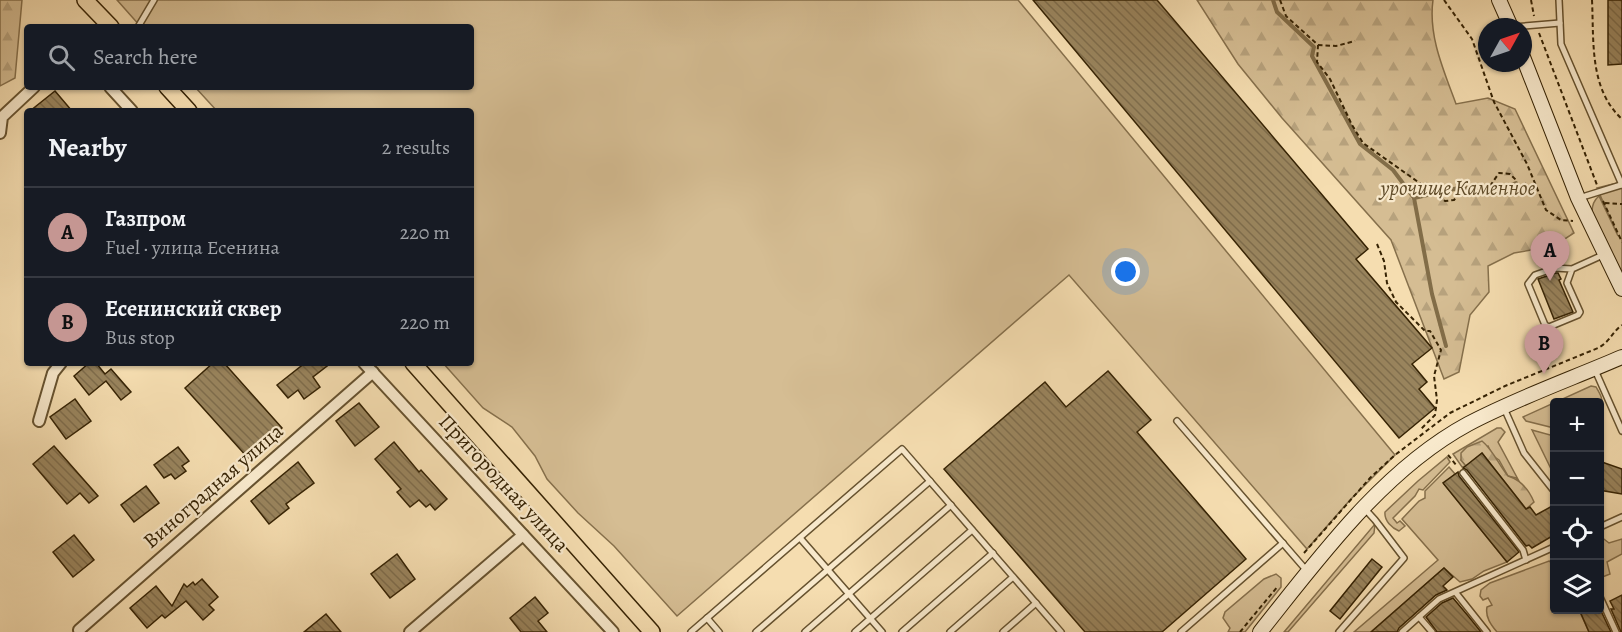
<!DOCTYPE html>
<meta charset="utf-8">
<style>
:root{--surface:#171b24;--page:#20242c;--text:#f1f3f6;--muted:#9ea1a6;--line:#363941;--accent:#c59692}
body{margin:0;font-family:Alegreya,serif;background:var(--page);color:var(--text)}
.controls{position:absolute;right:18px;bottom:18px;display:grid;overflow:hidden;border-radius:6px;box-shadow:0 2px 4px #0004}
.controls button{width:54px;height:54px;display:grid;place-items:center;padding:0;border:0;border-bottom:2px solid var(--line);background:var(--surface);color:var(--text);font:30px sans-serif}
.compass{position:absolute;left:1478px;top:18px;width:54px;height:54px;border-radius:50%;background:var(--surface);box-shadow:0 2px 4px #0004;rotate:50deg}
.you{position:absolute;left:1126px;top:272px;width:21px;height:21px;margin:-15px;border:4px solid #fff;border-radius:50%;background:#1a73e8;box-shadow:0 0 0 9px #1a73e833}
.badge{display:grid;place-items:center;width:39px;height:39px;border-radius:50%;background:var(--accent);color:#111;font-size:20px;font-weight:700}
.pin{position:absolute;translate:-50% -50px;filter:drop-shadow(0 2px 3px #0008)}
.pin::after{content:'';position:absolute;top:32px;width:21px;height:18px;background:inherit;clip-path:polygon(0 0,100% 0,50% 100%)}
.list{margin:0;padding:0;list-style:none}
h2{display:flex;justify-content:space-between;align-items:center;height:78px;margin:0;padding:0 24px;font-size:26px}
h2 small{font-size:20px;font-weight:400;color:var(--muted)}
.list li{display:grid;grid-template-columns:39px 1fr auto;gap:18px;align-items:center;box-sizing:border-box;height:90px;padding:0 24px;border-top:2px solid var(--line)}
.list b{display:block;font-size:22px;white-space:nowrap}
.list p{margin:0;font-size:20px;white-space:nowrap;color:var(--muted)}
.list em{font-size:20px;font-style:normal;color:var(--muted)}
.icon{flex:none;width:33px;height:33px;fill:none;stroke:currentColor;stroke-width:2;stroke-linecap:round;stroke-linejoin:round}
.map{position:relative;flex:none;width:1622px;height:632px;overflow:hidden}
.search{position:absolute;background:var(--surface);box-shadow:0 2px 4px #0004;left:24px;top:24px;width:450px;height:66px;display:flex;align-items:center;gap:15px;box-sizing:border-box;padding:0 21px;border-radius:6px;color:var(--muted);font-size:22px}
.panel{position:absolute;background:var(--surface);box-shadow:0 2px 4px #0004;left:24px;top:108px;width:450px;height:258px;border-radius:6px}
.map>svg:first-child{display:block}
.green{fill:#d5bd93;stroke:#86704c;stroke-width:1.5}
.forest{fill:url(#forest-firs);stroke:#86704c;stroke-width:1.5}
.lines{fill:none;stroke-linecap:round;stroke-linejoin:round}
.stream{stroke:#826d48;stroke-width:4}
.building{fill:url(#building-back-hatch);stroke:#362304;stroke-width:1.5}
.lane-casing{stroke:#66522f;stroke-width:8}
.street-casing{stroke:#66522f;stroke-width:14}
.secondary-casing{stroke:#362304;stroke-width:16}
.primary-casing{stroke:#362304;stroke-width:18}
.path{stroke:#362304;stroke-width:2;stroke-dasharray:4.5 3;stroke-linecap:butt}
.lane{stroke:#f8e9cc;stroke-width:5}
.street{stroke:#f8e9cc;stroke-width:10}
.secondary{stroke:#f8e9cc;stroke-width:14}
.primary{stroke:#f5ddb0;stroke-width:15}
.labels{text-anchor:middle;stroke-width:4.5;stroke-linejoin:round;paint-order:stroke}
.park-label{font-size:21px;font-style:italic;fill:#5e4a28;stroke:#f8e9cc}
.street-label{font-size:21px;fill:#362304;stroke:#f8e9cc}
</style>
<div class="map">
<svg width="1622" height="632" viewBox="0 0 1622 632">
<defs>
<pattern id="forest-firs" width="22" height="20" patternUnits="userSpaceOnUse" patternTransform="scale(1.5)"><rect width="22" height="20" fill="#d5bd93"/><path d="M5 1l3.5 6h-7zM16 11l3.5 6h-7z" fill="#b7a27d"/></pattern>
<pattern id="building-back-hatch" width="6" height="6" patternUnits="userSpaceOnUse" patternTransform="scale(1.5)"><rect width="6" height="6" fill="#99845d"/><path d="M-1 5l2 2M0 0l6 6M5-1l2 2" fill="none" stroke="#7e6c4b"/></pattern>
</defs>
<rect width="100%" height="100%" fill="#f5ddb0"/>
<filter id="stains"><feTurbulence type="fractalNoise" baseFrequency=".00333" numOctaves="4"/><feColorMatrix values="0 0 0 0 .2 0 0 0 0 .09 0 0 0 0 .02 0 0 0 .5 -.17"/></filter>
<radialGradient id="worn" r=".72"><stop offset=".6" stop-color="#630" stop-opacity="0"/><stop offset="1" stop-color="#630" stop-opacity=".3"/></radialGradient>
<g class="green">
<polygon points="117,0 1018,0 1395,455 1350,500 1307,549 1069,275 677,616 614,546 578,513 547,479 535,456 512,427 483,408 443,363 471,363 471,111 217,111 195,87 471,87 471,27 141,27"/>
<path d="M 1617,183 L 1622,184 L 1622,278 L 1592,212 C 1592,205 1594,200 1599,196 L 1618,236 L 1597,188 Z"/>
<path d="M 1591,386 L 1596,387 C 1600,394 1603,398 1602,407 L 1600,409 L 1600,402 L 1554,402 L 1554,428 L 1526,421 L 1523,417 Z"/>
<polygon points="1497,428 1501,428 1505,432 1498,442 1520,483 1516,478 1508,476 1499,460 1493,456 1488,446 1461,460 1466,466 1462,467 1453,454"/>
<polygon points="1532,430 1554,436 1554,475"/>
<path d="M 1447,457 L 1450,462 L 1423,490 L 1419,489 L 1415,496 L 1393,518 L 1397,523 L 1400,521 L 1405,526 L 1399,531 C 1392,528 1384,521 1385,512 L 1418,481 Z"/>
<polygon points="1449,467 1455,474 1444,484 1507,562 1484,571 1472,579 1460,582 1444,568 1371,632 1354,632 1438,560 1402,519 1419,501 1425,498 1425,491"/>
<polygon points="1375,524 1374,533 1288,632 1284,632"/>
<polygon points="1600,536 1609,543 1622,539 1622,554 1607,562 1610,574 1600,578"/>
<path d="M 1549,561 L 1554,564 L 1554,610 L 1579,610 L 1589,632 L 1497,632 C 1491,625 1485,617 1487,607 L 1492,605 L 1488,598 L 1483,600 L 1480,596 L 1481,590 L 1490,583 Z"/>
<polygon points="1276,574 1281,578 1281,587 1245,632 1228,632 1230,628 1223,618 1225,612 1264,579"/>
</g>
<g class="forest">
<polygon points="0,0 22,0 15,78 0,86"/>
<path d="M 1197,0 L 1433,0 C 1428,36 1444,71 1456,104 L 1488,98 L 1515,109 L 1574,233 L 1554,246 L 1514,253 L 1488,266 L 1489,292 L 1470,315 L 1459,372 L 1444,379 L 1391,240 L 1282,118 L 1238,64 Z"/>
<path d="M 1482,441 C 1493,450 1499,465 1508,476 C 1521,480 1529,490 1534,502 L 1526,509 L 1482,453 L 1466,466 L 1461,460 L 1461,453 L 1467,447 Z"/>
</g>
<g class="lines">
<g class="stream">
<polyline points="1273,0 1277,12 1314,47 1312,56 1360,144 1393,170 1414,198 1432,294 1446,346"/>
<polyline points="1414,198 1463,187 1483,192 1494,192 1516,183"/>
</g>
</g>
<g class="building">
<polygon points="1033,0 1157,0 1368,249 1356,259 1432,348 1412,364 1427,382 1419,389 1435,408 1399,438"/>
<polygon points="1608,0 1622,0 1622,64 1608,65"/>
<polygon points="55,91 72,111 30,111"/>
<polygon points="1556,273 1558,273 1561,279 1559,280 1573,312 1554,319 1538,279"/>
<polygon points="89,363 96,363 105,374 111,369 131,392 121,400 106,381 89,395 74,376"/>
<polygon points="213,363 224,363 282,428 248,458 185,388"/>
<polygon points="305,363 331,363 313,377 320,387 304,399 298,390 288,398 277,385"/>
<polygon points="1108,371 1151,420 1137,432 1246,559 1162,632 1085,632 944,469 1045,382 1066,407"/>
<polygon points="75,399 91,421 66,439 50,417"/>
<polygon points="359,403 379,427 355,446 336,421"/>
<polygon points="394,442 419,472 421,470 447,499 435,510 430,504 426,507 419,500 410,507 397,492 401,489 375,459"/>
<polygon points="54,446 98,496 89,503 80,493 67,504 33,464"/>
<polygon points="178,447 189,461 182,466 186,471 175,479 171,474 164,478 154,465"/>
<polygon points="1482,453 1526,509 1530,507 1536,515 1554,505 1554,535 1532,548 1529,545 1526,546 1467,470 1463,468"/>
<polygon points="1599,461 1622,469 1622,494 1599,490"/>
<polygon points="298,462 314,483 286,504 289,508 269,524 251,501"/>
<polygon points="1458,472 1459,476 1519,552 1507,562 1443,483"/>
<polygon points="146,486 159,503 134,522 121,505"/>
<polygon points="74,535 94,560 73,577 53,552"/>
<polygon points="397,554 415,579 390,598 371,574"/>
<polygon points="1372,559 1382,567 1340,619 1330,611"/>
<polygon points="1444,568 1453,577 1443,586 1447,590 1436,595 1399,628 1397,632 1371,632"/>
<polygon points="202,579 218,597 209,605 214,610 203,620 186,601 165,618 162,615 147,628 130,608 156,586 172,606 184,584 187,587 193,582 195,585"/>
<polygon points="1622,595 1622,632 1621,632 1611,609 1614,609 1610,601"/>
<polygon points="535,597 548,613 538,621 547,632 521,632 510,618"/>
<polygon points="1453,598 1469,617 1481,632 1437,632 1426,617 1442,603"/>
<polygon points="1579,609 1600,609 1611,632 1589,632"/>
<polygon points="326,614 341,632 304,632"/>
</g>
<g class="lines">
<defs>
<g id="lane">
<polyline points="1559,0 1561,44 1622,185"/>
<polyline points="138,27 154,0"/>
<polyline points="1513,27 1560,23"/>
<polyline points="1579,198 1621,185"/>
<polyline points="1572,269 1567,283 1580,312 1578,315 1549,327 1545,325 1528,284 1535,275 1555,268 1572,269 1605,254"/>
<polyline points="1595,370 1622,431"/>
<polyline points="1504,408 1524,453 1554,491"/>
<polyline points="1177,421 1307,571"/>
<polyline points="1463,473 1523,550 1526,560"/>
<polyline points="1600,527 1622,517"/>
<polyline points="800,538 882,632"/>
<polyline points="1456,593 1487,632"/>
<polyline points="1600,597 1616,632"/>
<polyline points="1419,617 1432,632"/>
<polyline points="707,618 719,632"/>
<polyline points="691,632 902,449 1061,632"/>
<polyline points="756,632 930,481"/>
<polyline points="805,632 951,505"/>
<polyline points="855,632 972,530"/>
<polyline points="902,632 993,553"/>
<polyline points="950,632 1013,577"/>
<polyline points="1003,632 1036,603"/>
<polyline points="1181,632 1283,543"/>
<polyline points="1339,632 1404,558 1375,520 1365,509"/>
<polyline points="1402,632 1439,599 1554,547"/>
</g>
<g id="street">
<polyline points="110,87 132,111"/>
<polyline points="0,133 2,117 34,87"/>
<polyline points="364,363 613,632"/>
<polyline points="39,421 53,373 61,363"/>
<polyline points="79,630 373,372"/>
<polyline points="410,632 523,535"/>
</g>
<g id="secondary">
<polyline points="1499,0 1511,27"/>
<polyline points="1523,57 1578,198 1622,289"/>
<path d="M 1260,632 C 1319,558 1383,470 1468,424 C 1517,398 1571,379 1622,357"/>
</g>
<g id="primary">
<polyline points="85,0 111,27"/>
<polyline points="167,87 189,111"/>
<polyline points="413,363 652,632"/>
</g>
</defs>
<use href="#lane" class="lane-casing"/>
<use href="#street" class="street-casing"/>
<use href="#secondary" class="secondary-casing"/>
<use href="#primary" class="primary-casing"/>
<g class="path">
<polyline points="1280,0 1286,16 1318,45 1317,62 1330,79 1352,125 1363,143 1445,201 1454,200 1463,189 1482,195 1491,192 1490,186 1499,173 1510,174 1517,181"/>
<polyline points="1444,0 1472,39 1494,102 1527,164 1546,210 1561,220 1573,221"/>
<polyline points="1531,0 1534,16"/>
<path d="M 1592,0 C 1594,41 1589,89 1622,119"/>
<polyline points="1539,33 1597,185"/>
<polyline points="1318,45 1336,46 1355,41"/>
<polyline points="1603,201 1622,242"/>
<polyline points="1605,203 1622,204"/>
<polyline points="1377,244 1384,261 1387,283 1396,302 1425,331 1430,331 1441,350 1434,376 1437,400 1435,415 1420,430"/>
<polyline points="1448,455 1457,466"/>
<path d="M 1304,553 L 1370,478 L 1395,455 L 1450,413 L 1505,386 L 1598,348 C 1610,342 1612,332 1622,325"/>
<polyline points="1240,632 1278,586"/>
</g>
<use href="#lane" class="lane"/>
<use href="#street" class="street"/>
<use href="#secondary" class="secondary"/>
<use href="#primary" class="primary"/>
</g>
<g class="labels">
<g class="park-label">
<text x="1458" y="195">урочище Каменное</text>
</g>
<g class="street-label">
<text transform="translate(504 483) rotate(47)" y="7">Пригородная улица</text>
<text transform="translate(213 486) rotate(-41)" y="7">Виноградная улица</text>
</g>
</g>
<rect width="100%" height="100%" filter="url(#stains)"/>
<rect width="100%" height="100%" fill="url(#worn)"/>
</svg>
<div class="controls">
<button>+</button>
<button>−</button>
<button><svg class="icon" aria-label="locate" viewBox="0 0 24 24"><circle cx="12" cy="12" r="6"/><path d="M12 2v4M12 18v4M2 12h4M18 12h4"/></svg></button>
<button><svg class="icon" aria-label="layers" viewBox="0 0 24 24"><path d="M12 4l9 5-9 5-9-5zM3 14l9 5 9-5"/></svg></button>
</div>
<svg class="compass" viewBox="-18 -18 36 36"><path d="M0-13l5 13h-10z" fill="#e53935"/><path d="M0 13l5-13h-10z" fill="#9ea1a6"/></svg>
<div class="you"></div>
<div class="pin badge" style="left:1550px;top:281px">A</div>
<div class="pin badge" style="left:1544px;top:374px">B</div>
<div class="search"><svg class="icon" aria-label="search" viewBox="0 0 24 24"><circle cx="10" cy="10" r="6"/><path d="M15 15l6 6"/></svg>Search here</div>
<section class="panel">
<h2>Nearby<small>2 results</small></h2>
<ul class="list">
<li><span class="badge">A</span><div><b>Газпром</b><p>Fuel · улица Есенина</p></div><em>220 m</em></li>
<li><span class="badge">B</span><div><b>Есенинский сквер</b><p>Bus stop</p></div><em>220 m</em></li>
</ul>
</section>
</div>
